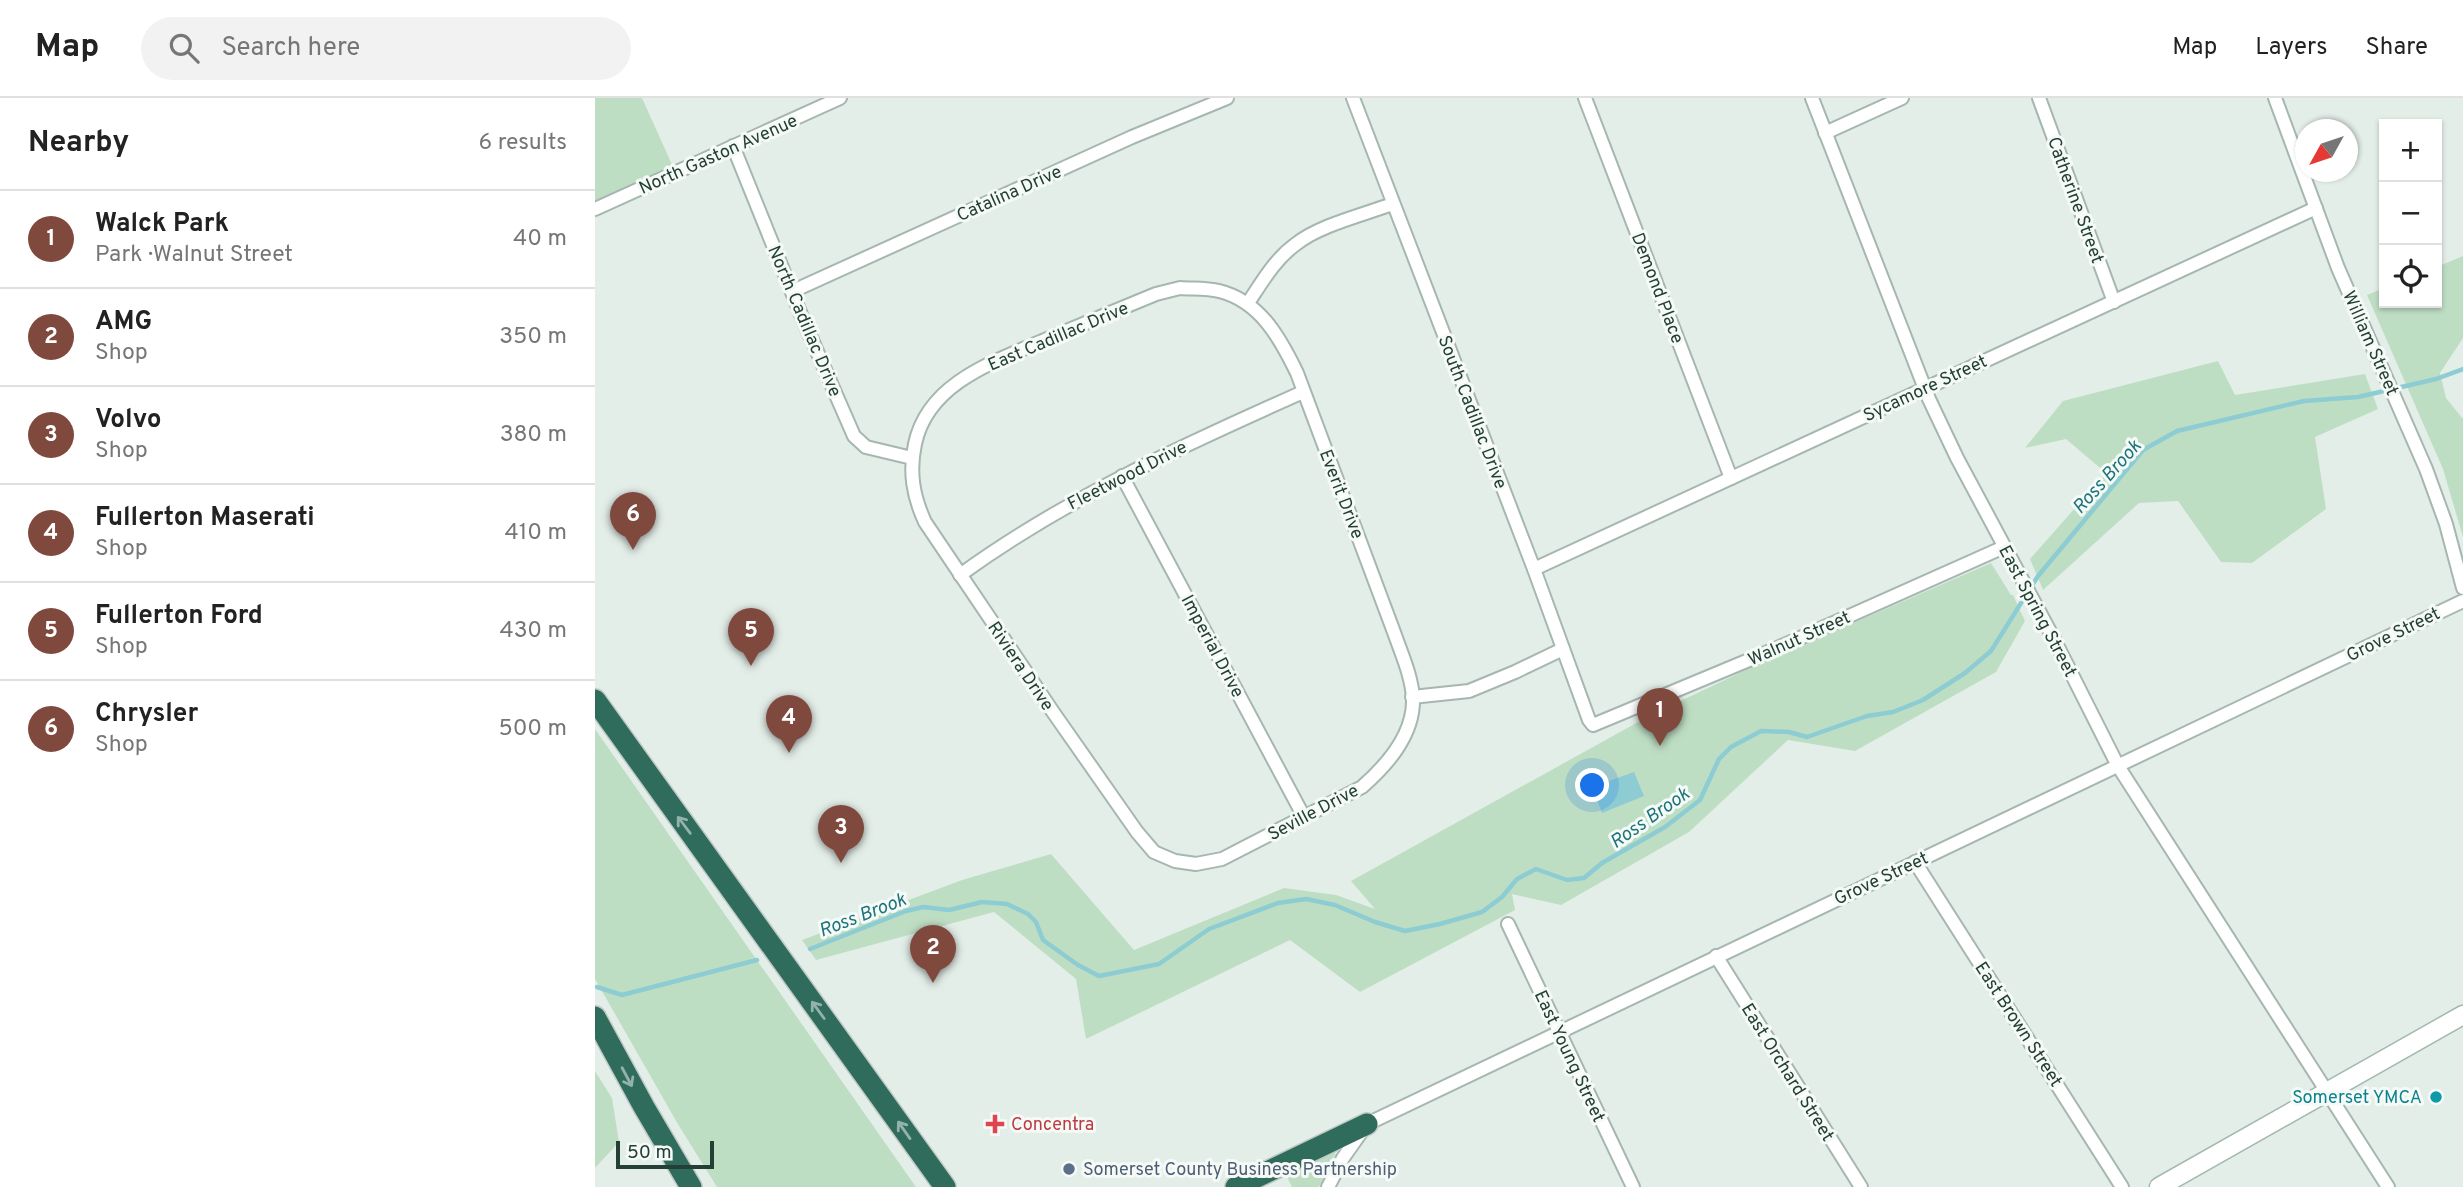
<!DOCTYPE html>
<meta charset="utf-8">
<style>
:root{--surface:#fff;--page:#f2f2f2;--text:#222;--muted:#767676;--line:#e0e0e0;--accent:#7f493d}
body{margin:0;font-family:Overpass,sans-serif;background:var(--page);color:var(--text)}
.controls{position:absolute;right:21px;top:21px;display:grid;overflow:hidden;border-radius:0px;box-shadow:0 2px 5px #0004}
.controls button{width:63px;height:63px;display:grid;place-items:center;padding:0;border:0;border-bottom:2px solid var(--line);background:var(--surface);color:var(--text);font:35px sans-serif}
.compass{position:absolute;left:1700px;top:21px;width:63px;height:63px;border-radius:50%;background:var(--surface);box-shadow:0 2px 5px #0004;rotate:230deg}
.scale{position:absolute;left:21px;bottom:18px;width:98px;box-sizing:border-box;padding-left:7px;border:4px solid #233f36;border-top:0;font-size:19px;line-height:24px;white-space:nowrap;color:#233f36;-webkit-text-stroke:5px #f5faf7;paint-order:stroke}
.you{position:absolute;left:998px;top:688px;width:24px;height:24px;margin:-18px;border:5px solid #fff;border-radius:50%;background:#1a73e8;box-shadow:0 0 0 10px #1a73e833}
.badge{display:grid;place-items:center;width:46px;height:46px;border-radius:50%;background:var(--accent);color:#fff;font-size:23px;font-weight:700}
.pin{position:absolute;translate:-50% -58px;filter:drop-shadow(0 2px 4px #0008)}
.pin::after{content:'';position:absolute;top:37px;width:24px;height:21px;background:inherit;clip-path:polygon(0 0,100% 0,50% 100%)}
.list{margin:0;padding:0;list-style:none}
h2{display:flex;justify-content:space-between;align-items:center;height:91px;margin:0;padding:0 28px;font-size:30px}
h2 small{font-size:23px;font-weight:400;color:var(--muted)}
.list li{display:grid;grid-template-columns:46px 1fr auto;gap:21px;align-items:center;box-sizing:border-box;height:98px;padding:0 28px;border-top:2px solid var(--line)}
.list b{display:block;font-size:26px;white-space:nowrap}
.list p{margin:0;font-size:23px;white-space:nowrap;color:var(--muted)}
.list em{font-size:23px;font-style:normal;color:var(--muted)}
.icon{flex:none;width:38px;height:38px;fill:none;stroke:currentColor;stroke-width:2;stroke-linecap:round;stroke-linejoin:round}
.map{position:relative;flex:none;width:1868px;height:1089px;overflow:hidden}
header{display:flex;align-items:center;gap:42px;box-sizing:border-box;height:98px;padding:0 35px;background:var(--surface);border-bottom:2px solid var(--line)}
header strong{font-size:33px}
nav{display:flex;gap:38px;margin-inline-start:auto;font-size:24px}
.search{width:490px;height:63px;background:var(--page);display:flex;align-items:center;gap:18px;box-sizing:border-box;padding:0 24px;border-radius:38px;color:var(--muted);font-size:26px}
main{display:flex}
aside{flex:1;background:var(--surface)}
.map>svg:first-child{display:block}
.green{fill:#bedec4}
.water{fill:#8dccd2}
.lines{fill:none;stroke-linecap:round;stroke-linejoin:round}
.stream{stroke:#8dccd2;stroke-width:4.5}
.street-casing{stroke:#a6b6b0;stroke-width:16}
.secondary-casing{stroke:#a3b9b0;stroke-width:21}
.highway-casing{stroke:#c1c9c7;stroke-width:24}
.street{stroke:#fff;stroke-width:12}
.secondary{stroke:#fff;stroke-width:18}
.highway{stroke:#2f6c5b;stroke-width:21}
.oneway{stroke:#92b3a9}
.culture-dot{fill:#0f9aa8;stroke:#f5faf7;stroke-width:2.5}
.health-dot{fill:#e0444e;stroke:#f5faf7;stroke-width:2.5}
.service-dot{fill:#5c6f8a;stroke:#f5faf7;stroke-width:2.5}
.labels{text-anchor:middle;stroke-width:6;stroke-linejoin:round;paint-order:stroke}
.street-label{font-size:18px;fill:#233f36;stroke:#f5faf7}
.culture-label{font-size:18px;fill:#0d838f;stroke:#f5faf7;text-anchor:end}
.health-label{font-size:18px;fill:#be3a42;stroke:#f5faf7;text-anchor:start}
.service-label{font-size:18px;fill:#4e5e75;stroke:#f5faf7;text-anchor:start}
.water-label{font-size:19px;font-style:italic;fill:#1d737b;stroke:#f5faf7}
</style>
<header>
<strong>Map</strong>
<div class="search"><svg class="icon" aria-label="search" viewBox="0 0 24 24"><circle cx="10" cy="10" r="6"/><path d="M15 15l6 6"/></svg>Search here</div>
<nav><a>Map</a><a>Layers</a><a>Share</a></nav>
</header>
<main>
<aside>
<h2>Nearby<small>6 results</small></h2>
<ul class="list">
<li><span class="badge">1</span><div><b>Walck Park</b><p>Park · Walnut Street</p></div><em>40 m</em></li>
<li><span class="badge">2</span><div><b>AMG</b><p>Shop</p></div><em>350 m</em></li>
<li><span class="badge">3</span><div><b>Volvo</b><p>Shop</p></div><em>380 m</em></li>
<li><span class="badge">4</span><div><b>Fullerton Maserati</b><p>Shop</p></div><em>410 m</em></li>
<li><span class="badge">5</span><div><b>Fullerton Ford</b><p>Shop</p></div><em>430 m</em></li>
<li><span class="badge">6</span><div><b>Chrysler</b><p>Shop</p></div><em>500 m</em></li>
</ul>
</aside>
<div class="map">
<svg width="1868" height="1089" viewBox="0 0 1868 1089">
<rect width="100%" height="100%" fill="#e4eee9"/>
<g class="green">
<polygon points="0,0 47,0 79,71 0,104"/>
<polygon points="1868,158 1868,240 1845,275 1851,300 1868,321 1868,439 1848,371 1772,197 1789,190 1789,205 1842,205 1842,169"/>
<polygon points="1623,263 1640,297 1770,276 1783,311 1720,339 1731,411 1657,465 1626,464 1583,403 1544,405 1448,492 1435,461 1511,375 1471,341 1430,350 1468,303"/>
<polygon points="1396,465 1416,497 1418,497 1430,523 1401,574 1260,653 1193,642 1094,734 966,807 917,796 920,812 765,894 695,842 491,941 481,881 399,814 221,862 207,842 367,782 456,756 539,852 689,790 741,797 780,811 756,783 1054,618 1155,570"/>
<polygon points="0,631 321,1089 122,1089 84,1028 0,881"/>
<polygon points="0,973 17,1000 24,1044 0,1070"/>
<polygon points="738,1053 740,1056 724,1089 697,1089 693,1081 696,1075"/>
</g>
<polygon class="water" points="1039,674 1049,698 1007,715 997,689"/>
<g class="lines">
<g class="stream">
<polyline points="215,851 311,813 328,809 354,812 387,804 412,806 433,816 441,824 448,842 483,867 504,878 564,866 614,831 683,805 711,801 740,807 780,824 810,833 845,826 887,814 907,799 922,781 941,771 972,782 989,780 1007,765 1070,729 1105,702 1124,661 1136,649 1166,633 1194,634 1212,639 1272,618 1298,614 1328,602 1370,575 1396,553 1443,478 1548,352 1582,333 1709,303 1763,299 1841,281 1868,271"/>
<polyline points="2,889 27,897 162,862"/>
</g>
<defs>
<g id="street">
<polyline points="758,0 939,471 994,622 998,627 1178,552 1409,449"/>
<polyline points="990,0 1136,380"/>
<polyline points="1217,0 1334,301 1362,360 1460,543 1523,668 1793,1089"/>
<polyline points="1444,0 1519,204"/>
<polyline points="1680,0 1743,170 1831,371 1851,426 1868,490"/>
<polyline points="1230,35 1307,0"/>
<polyline points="138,48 207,219 259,338 271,349 317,360"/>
<polyline points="0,111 245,0"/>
<path d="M 585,190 C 598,191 612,190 624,193 C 665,203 685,240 702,275 L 800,537 C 807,557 817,579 818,601 C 819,637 792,667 767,689 L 627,761 L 601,766 L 580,763 L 559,754 L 542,734 L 458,614 L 330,424 C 318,398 314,374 320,346 C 333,284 401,263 452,241 C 488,226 525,211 561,196 Z"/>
<polyline points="198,193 537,39 632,0"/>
<path d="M 653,205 C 667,184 680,161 701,146 C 725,127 768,117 797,106"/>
<polyline points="527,378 709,719"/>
<polyline points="939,471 1721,110"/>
<path d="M 365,477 C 471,400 589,347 708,294"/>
<polyline points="817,599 874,593 920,574 968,551"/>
<polyline points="1320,764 1527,1089"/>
<polyline points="913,826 1038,1089"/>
<polyline points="1121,858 1266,1089"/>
<polyline points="733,1089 748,1060 772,1026 1868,503"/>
</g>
<polyline id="secondary" points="1564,1089 1868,917"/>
<g id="highway">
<polyline points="0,602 350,1089"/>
<polyline points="0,919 49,1009 96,1089"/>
<polyline points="641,1089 772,1026"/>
</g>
</defs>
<use href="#street" class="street-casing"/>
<use href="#secondary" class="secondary-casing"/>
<use href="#highway" class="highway-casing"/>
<use href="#street" class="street"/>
<use href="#secondary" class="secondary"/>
<use href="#highway" class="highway"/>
</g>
<defs><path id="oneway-shaft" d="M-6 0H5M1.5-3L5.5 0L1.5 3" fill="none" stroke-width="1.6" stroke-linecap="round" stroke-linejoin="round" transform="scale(1.75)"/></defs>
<g class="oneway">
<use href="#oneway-shaft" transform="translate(89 727) rotate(-127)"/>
<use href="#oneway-shaft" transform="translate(223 912) rotate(-126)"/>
<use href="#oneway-shaft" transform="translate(32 979) rotate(62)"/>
<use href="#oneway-shaft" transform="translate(309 1032) rotate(-125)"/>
</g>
<circle class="culture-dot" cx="1841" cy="999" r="7"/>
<path class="health-dot" d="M396.5 1015.5h7v7h7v7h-7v7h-7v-7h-7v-7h7z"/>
<circle class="service-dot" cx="474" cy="1071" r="7"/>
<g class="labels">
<g class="street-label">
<text transform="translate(123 56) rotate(-24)" y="6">North Gaston Avenue</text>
<text transform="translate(414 95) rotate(-24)" y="6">Catalina Drive</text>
<text transform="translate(1481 102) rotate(70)" y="6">Catherine Street</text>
<text transform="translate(1063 190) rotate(69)" y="6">Demond Place</text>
<text transform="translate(210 223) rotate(67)" y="6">North Cadillac Drive</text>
<text transform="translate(463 238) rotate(-23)" y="6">East Cadillac Drive</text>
<text transform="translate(1776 245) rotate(66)" y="6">William Street</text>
<text transform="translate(1330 290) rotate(-25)" y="6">Sycamore Street</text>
<text transform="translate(878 314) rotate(69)" y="6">South Cadillac Drive</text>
<text transform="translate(532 377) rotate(-27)" y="6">Fleetwood Drive</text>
<text transform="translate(747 396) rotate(69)" y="6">Everit Drive</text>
<text transform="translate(1443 513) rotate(62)" y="6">East Spring Street</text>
<text transform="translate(1798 536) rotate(-26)" y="6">Grove Street</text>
<text transform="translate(1204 540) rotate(-24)" y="6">Walnut Street</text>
<text transform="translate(618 548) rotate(62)" y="6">Imperial Drive</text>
<text transform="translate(426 568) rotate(56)" y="6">Riviera Drive</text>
<text transform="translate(718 714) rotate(-28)" y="6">Seville Drive</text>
<text transform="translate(1286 780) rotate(-25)" y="6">Grove Street</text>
<text transform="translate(1424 926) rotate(57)" y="6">East Brown Street</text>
<text transform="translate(975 958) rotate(65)" y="6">East Young Street</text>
<text transform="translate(1193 974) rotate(58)" y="6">East Orchard Street</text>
</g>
<g class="culture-label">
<text x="1827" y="1005">Somerset YMCA</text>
</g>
<g class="health-label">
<text x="416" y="1032">Concentra</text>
</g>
<g class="service-label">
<text x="488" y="1077">Somerset County Business Partnership</text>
</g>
<g class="water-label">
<text transform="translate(1511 378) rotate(-48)" y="7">Ross Brook</text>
<text transform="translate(1054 719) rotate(-35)" y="7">Ross Brook</text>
<text transform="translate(267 816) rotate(-21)" y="7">Ross Brook</text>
</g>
</g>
</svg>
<div class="controls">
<button>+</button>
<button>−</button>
<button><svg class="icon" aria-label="locate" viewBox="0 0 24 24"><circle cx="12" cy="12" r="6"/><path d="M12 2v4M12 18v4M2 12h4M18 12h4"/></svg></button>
</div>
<svg class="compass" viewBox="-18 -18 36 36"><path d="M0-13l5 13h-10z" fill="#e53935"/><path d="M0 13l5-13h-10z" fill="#767676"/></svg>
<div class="scale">50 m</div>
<div class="you"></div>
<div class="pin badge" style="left:1065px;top:648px">1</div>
<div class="pin badge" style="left:338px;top:885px">2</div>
<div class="pin badge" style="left:246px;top:765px">3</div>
<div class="pin badge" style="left:194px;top:655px">4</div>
<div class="pin badge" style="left:156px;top:568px">5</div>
<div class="pin badge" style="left:38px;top:452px">6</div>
</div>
</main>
